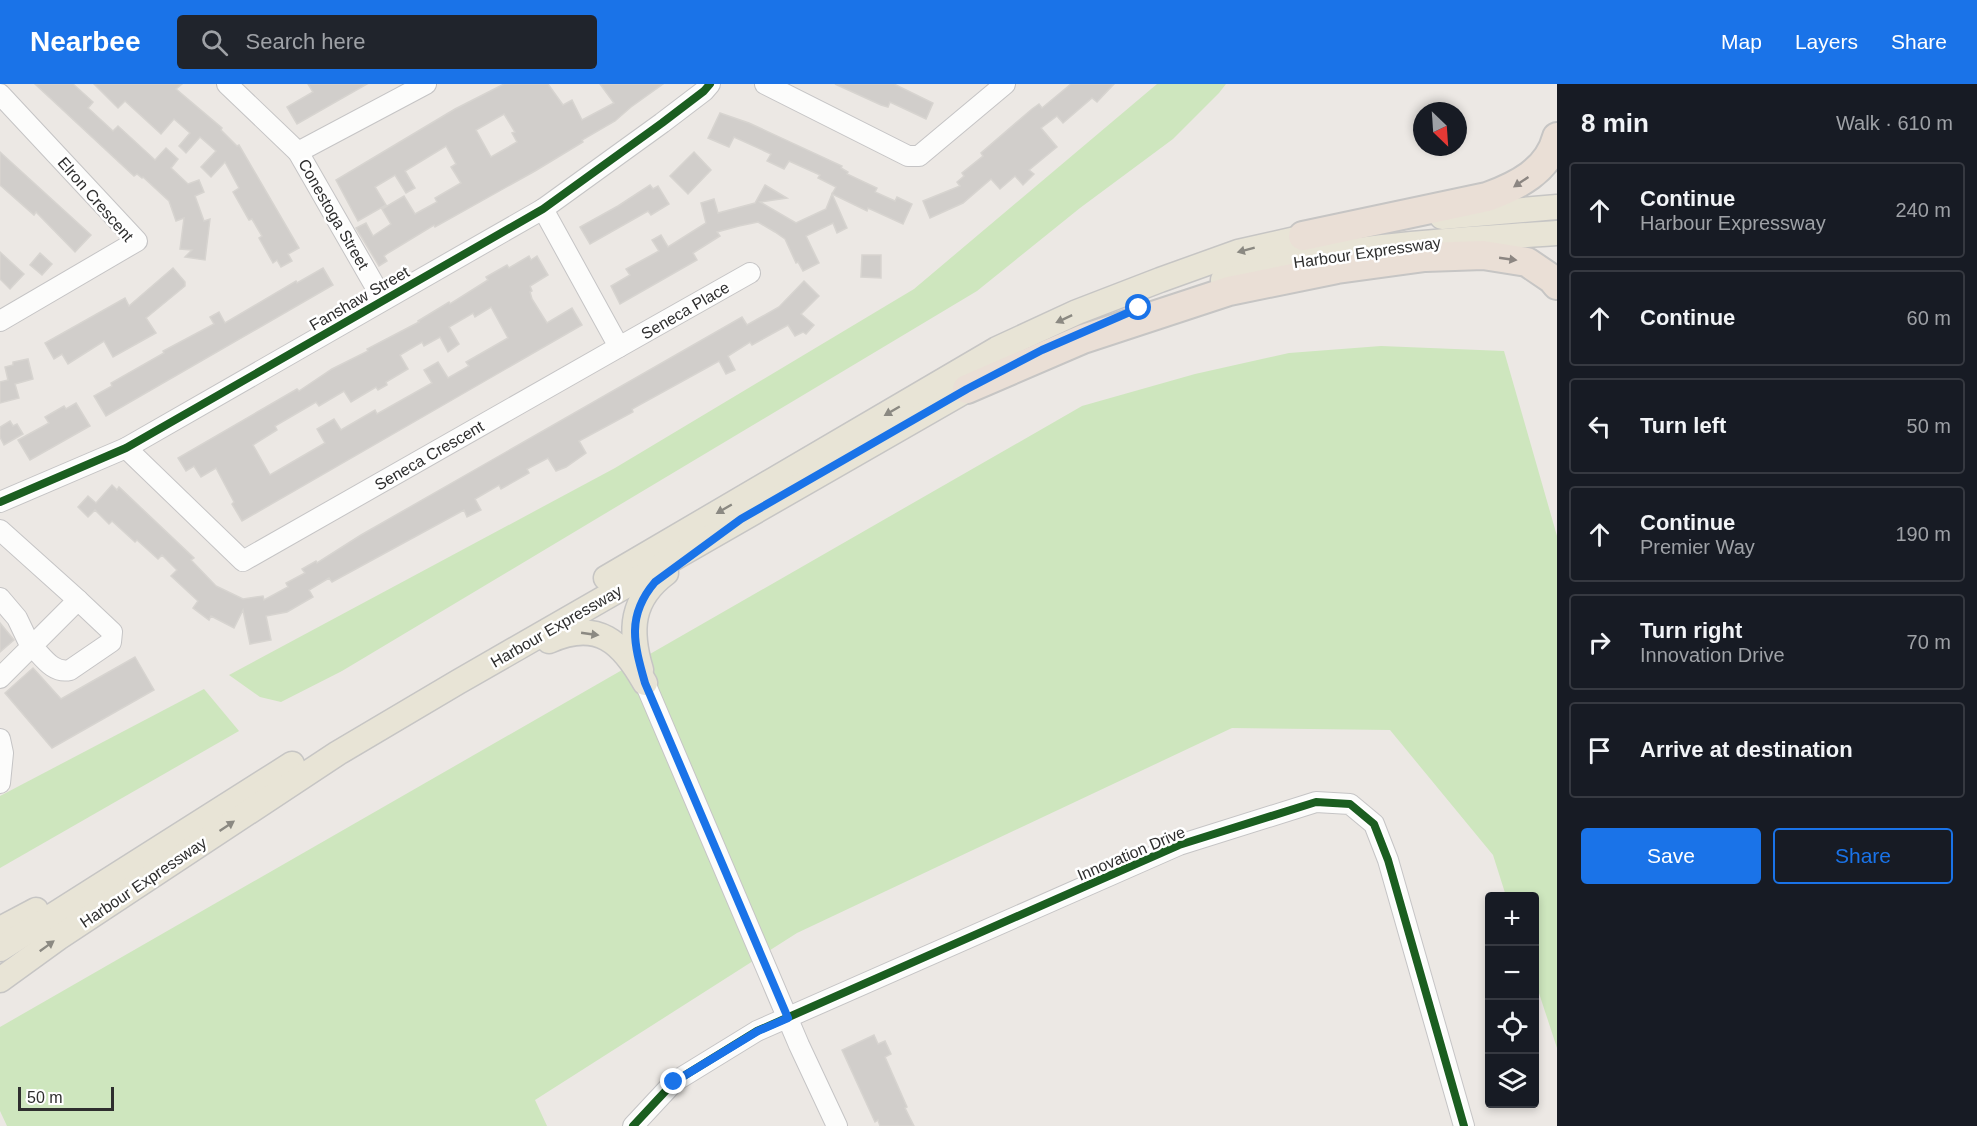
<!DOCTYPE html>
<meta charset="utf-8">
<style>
:root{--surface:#171b24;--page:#20242c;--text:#f1f3f6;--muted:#9ea1a6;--line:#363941;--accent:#1a73e8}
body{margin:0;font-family:Arial,sans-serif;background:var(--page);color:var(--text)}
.controls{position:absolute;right:18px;bottom:18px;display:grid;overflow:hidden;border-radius:6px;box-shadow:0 3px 9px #0003}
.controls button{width:54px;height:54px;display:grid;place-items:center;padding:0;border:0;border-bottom:2px solid var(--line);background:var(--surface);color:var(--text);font:30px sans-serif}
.compass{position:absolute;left:1413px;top:18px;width:54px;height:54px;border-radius:50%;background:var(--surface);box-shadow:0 3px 9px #0003;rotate:155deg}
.scale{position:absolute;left:18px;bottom:15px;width:96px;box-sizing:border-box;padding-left:6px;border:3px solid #2e2e2e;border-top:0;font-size:16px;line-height:21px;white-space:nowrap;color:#2e2e2e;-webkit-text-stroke:4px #fff;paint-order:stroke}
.stop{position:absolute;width:18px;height:18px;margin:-14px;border:4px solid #1a73e8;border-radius:50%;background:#fff}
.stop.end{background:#1a73e8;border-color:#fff;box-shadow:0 2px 6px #0008}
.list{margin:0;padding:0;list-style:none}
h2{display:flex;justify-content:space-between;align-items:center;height:78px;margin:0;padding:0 24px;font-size:26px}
h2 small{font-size:20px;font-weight:400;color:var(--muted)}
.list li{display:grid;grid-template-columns:39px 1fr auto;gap:18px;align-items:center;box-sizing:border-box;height:96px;margin:0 12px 12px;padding:0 12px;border:2px solid var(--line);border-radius:6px}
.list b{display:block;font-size:22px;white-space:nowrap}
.list p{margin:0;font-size:20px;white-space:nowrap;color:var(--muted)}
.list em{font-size:20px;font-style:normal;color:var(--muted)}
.actions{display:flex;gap:12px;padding:18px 24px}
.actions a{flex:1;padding:14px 0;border:2px solid var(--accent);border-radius:6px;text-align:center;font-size:21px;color:var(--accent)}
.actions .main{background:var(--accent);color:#fff}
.icon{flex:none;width:33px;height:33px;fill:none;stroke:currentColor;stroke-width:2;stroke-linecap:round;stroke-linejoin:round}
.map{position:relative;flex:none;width:1557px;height:1042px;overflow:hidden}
header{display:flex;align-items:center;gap:36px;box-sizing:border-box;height:84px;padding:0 30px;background:var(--accent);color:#fff}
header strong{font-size:28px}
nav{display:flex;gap:33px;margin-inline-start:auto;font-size:21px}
.search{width:420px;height:54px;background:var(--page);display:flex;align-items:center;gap:15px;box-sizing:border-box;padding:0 21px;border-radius:6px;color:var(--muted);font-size:22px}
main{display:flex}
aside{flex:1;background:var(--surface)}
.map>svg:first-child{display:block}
.green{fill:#cee6be}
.building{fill:#d1cecb;stroke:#d7d4d0;stroke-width:1.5;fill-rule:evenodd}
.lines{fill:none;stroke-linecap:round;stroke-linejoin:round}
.minor-casing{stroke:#c5c4c5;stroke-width:22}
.major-casing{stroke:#c6c5c4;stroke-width:27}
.highway-casing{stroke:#c6c5c4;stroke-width:32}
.minor{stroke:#fcfcfb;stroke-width:20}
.major{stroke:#e8e4d6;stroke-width:24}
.highway{stroke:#eadfd6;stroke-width:28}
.cycleway-casing{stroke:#fff;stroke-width:11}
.cycleway{stroke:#1b5e20;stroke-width:8}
.oneway{fill:#8c8682}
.oneway2{fill:#8b8982}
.route{stroke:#1a73e8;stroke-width:8}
.labels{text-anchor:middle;stroke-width:5;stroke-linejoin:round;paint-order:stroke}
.street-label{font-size:16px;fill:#2e2e2e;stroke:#fff}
</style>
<header>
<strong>Nearbee</strong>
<div class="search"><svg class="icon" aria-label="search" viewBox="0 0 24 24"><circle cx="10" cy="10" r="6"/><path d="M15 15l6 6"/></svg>Search here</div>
<nav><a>Map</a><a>Layers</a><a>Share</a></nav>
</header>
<main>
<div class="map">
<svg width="1557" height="1042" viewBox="0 0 1557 1042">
<rect width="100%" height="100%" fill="#ece8e4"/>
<g class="green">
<polygon points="1157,0 1226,0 1219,9 1173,55 1080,124 977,207 342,587 281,618 260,613 229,591 615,384 914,205"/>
<polygon points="1381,262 1504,267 1557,452 1557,964 1535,897 1534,812 1506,812 1493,771 1390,646 1232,644 797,849 535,1016 547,1042 7,1042 0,1027 0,943 1082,322 1195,290 1289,269"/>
<polygon points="204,605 239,647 0,784 0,712"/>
</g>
<g class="building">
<polygon points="35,0 73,0 93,18 88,24 113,47 118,42 155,76 166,64 178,75 171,84 188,100 199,96 204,108 195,112 204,137 210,135 205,176 185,173 192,166 180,165 184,134 176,137 169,117 143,93 142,94 137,90 134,92"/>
<polygon points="94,0 182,0 176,5 222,44 221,46 237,62 239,61 299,164 288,170 292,177 281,183 277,176 273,179 259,154 262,152 252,135 249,136 233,108 239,104 225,78 211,93 201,83 216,67 200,53 186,69 179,62 190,49 174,35 161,50 125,17 118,24"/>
<polygon points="308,0 367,0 297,40 287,23 313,8"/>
<path d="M 504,0 L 548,0 L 563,21 L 572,16 L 582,36 L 614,19 L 600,0 L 663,0 L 631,23 L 615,37 L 582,56 L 583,58 L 535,87 L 435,143 L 434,141 L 388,169 L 384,172 L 387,177 L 379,182 L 356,144 L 366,139 L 373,152 L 391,140 L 382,125 L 404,112 L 415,130 L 437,118 L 435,114 L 461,99 L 451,83 L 456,80 L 446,62 L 405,87 L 415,104 L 406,109 L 395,91 L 375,103 L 386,121 L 358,137 L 336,96 L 455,25 ZM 504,30 L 515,48 L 512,49 L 517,58 L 491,73 L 476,46 Z"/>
<polygon points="835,0 894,0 933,19 926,35 890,18 888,23 881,21"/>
<polygon points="1071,0 1114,0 1097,18 1092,14 1063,39 1057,32 1041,44 1057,63 1029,86 1034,90 1023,101 1015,92 1000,105 991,95 963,119 930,134 923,117 960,102 957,98 964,92 962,89 983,72 981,69 1032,25 1039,20 1042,24"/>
<polygon points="720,29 749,39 842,82 841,84 848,88 847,90 877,104 875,108 895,117 897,113 912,120 903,140 868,124 867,127 832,110 836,103 818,94 820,91 789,77 784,85 767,77 771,70 734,53 729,63 708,54"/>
<polygon points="0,68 91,151 75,168 36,128 34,131 0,101"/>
<polygon points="694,68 711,86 688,110 670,92"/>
<polygon points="650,101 653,105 658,102 669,120 651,131 648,127 590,160 580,143 618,122"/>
<polygon points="765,101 787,114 760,118 796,139 826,125 832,110 847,144 837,149 833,139 806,152 819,179 803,187 798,178 796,179 785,155 775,148 758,138 739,142 717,148 720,152 693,169 697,176 620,220 611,202 630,191 626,185 659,167 652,156 661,151 668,163 706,139 701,119 714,115 718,129 755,119"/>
<polygon points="0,168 24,190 10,205 0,195"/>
<polygon points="40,169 52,180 42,191 30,181"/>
<polygon points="862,171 881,171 881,194 861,193"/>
<path d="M 529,172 L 531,176 L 537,172 L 548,191 L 530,202 L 532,207 L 530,208 L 532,215 L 547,239 L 572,224 L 582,241 L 242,437 L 232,420 L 234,418 L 216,384 L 201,393 L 194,382 L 186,387 L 178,374 L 297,305 L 299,307 L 332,285 L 368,267 L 367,265 L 419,238 L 418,237 L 449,218 L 450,220 L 488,196 L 486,193 L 507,181 L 509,184 ZM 491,223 L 508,254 L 466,278 L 469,282 L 448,294 L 438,278 L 424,286 L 432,299 L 377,330 L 375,326 L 341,346 L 334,335 L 317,345 L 325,359 L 270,391 L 253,361 L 277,346 L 275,342 L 316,318 L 319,322 L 344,307 L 351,318 L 376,303 L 378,306 L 387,301 L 386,298 L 408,285 L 400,271 L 422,258 L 424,262 L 440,253 L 448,268 L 459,260 L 449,243 L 473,229 L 475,233 Z"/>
<polygon points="173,184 185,198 185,202 146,234 156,249 113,273 104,257 68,280 62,270 54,275 45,259 125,214 129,222"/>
<polygon points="323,184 333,201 106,332 94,312 112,302 111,299 164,269 163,267 214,240 210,233 219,228 225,239 296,197 297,199"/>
<polygon points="804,197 819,212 801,230 814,241 806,250 803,248 795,252 788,241 752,261 750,258 728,272 735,286 726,290 719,277 632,325 633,328 579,357 586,369 566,383 556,387 548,374 527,385 529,389 501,405 499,401 475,415 481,426 467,433 464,426 332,498 329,494 309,506 313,513 287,528 266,532 271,556 250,560 243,526 234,544 211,532 209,536 193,524 198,517 171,492 177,486 162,471 158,475 137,456 135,458 112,437 109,440 95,426 88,433 78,423 88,412 96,419 112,401 117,406 119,403 194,474 191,476 216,502 243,515 263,512 264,516 288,503 286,499 305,489 302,485 316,477 317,479 361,451 742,233 747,241 779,223"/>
<polygon points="28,275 33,295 15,300 19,314 0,319 0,298 8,296 5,283 13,281 13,278"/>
<polygon points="76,319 90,342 30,376 18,356 49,339 45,333 64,322 66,325"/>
<polygon points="10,337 13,342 17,340 23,350 4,361 0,353 0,343"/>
<polygon points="0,539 14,556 0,568"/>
<polygon points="135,573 154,606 52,664 5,609 33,584 61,615"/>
<polygon points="874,951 878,960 885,957 891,970 885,973 907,1023 905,1024 914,1042 880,1042 878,1036 875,1038 842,966"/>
</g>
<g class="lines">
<defs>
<g id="minor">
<polyline points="227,0 298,68 383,216"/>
<polyline points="765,0 908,72 919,72 1005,0"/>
<polyline points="0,10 137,157 0,237"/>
<polyline points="298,68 426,0"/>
<polyline points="619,263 750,189"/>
<polyline points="126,364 243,477 619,263 543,125"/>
<polyline points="0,418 126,364 543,125 662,39 704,7 710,0"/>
<polyline points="0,446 78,516"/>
<polyline points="0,514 17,534 28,557 32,562 0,594"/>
<path d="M 78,516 L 112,548 L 111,558 L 70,586 C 53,590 43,573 32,562 Z"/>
<polyline points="645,599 799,961 837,1042"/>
<polyline points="0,655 3,669 0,699"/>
<polyline points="633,1042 674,998 757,947 1179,761 1316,718 1350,720 1374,740 1388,776 1464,1042"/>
</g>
<g id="major">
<polyline points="1442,133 1557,123"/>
<path d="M 1223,196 C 1329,161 1446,157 1557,149"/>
<polyline points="606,494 997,265 1077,228 1160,196 1238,168 1322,149"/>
<path d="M 549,557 C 598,535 622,558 645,599"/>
<path d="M 641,586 C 629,546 631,515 666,489"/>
<polyline points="0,845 36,826"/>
<polyline points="0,865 292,680"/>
<polyline points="0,896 58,854 338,669 458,598 984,296"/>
</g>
<g id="highway">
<path d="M 1303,152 L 1487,113 C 1517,102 1548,87 1557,53"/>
<polyline points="967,305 1083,255 1229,207 1337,185 1425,173 1483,171 1527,178 1552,195 1557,201"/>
</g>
</defs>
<use href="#minor" class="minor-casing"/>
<use href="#major" class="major-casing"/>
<use href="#highway" class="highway-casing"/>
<use href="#minor" class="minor"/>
<use href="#major" class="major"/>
<use href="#highway" class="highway"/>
<defs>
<g id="cycleway">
<polyline points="0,418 126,364 543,125 662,39 704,7 710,0"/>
<polyline points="633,1042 674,998 757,947 1179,761 1316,718 1350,720 1374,740 1388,776 1464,1042"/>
</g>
</defs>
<use href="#cycleway" class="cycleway-casing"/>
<use href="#cycleway" class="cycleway"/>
</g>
<defs><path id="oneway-solid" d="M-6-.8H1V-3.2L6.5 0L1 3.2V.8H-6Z" transform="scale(1.5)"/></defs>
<g class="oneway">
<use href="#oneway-solid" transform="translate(1521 98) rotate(146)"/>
<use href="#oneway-solid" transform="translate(1508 175) rotate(8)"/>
</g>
<g class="oneway2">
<use href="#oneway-solid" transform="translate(1246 166) rotate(165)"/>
<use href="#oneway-solid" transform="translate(1064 235) rotate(155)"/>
<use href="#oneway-solid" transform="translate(892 327) rotate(150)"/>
<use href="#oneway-solid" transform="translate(724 425) rotate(150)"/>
<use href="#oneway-solid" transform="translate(590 550) rotate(8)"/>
<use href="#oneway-solid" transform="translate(227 742) rotate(-34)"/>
<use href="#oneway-solid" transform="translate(47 862) rotate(-36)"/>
</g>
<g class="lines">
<path class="route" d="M 674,998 L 758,947 L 788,934 L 645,599 C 634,560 626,532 655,498 L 741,435 L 967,305 L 1042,266 L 1139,224"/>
</g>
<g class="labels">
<g class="street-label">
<text transform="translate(96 115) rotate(49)" y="6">Elron Crescent</text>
<text transform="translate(334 130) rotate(60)" y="6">Conestoga Street</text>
<text transform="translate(1367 168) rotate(-8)" y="6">Harbour Expressway</text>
<text transform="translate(359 214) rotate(-30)" y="6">Fanshaw Street</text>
<text transform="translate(685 226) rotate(-30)" y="6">Seneca Place</text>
<text transform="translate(429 371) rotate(-30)" y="6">Seneca Crescent</text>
<text transform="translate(556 542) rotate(-30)" y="6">Harbour Expressway</text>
<text transform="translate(1131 769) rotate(-23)" y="6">Innovation Drive</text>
<text transform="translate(143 798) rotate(-34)" y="6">Harbour Expressway</text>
</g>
</g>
</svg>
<div class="controls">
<button>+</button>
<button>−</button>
<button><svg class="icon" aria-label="locate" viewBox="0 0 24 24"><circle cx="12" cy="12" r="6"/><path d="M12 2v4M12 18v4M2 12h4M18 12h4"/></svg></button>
<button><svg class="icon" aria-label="layers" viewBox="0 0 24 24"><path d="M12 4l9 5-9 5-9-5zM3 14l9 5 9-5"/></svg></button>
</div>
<svg class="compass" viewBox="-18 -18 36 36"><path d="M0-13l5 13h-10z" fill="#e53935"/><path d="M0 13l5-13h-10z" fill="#9ea1a6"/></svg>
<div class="scale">50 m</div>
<div class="stop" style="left:1139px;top:224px"></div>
<div class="stop end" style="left:674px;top:998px"></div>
</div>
<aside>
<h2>8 min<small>Walk · 610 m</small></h2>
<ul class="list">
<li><svg class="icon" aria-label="ahead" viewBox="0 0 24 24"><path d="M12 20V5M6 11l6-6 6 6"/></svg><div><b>Continue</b><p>Harbour Expressway</p></div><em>240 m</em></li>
<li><svg class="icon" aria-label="ahead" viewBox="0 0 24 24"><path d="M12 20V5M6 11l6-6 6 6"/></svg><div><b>Continue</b></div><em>60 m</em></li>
<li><svg class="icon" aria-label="left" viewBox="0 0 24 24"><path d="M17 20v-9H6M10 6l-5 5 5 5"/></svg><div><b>Turn left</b></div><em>50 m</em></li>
<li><svg class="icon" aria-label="ahead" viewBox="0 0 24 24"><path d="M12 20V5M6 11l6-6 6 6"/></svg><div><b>Continue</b><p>Premier Way</p></div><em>190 m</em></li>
<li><svg class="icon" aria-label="right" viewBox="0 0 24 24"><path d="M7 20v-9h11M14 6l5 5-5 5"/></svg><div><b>Turn right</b><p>Innovation Drive</p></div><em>70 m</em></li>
<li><svg class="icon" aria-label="arrive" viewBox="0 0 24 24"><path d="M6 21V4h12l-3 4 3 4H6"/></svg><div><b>Arrive at destination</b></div></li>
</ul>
<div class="actions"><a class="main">Save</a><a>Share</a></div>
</aside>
</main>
